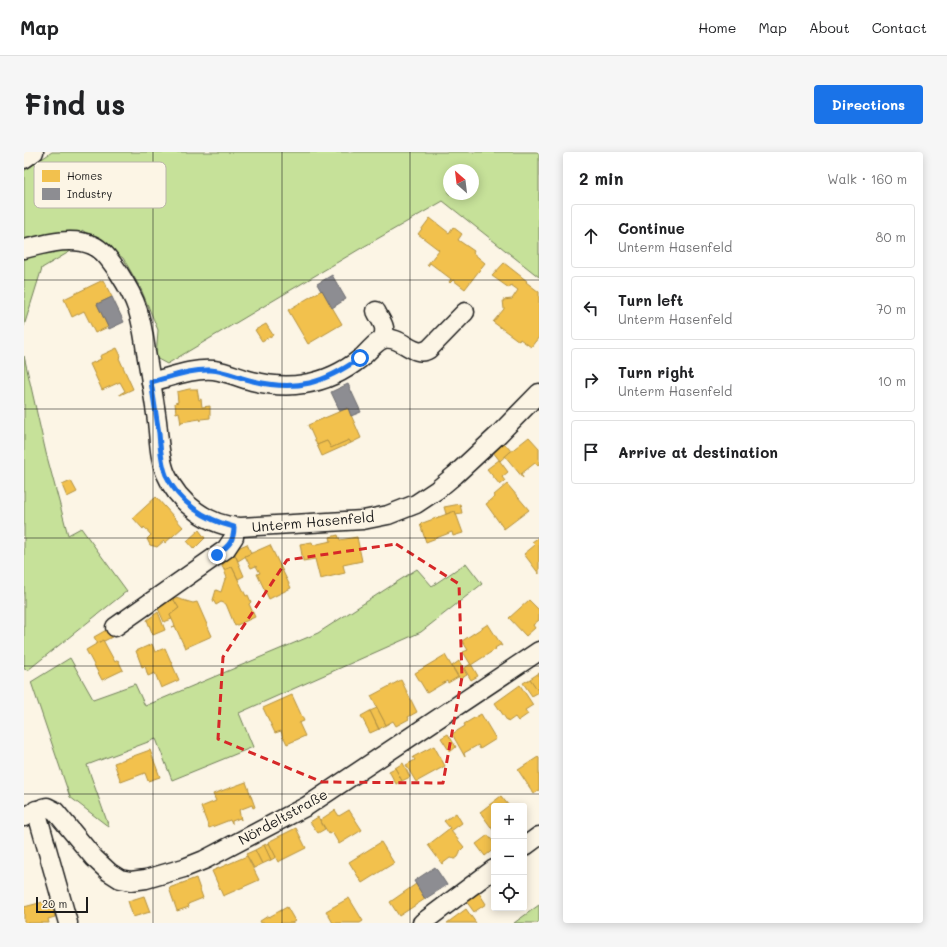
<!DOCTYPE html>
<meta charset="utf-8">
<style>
:root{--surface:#fff;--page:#f6f6f6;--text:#202124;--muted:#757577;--line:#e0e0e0;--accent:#1a73e8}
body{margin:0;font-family:Mali,sans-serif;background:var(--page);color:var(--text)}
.controls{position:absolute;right:12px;bottom:12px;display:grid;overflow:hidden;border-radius:4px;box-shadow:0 2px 10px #0003}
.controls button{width:36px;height:36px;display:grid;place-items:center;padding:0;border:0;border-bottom:1px solid var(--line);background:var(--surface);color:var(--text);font:20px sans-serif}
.compass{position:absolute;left:419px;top:12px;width:36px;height:36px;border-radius:50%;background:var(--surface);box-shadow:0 2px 10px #0003;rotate:332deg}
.scale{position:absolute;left:12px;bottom:10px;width:52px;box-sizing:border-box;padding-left:4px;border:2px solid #1c1c1c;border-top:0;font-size:11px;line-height:14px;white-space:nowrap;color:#1c1c1c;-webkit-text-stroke:3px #fcf5e5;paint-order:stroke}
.stop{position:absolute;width:12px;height:12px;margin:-9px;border:3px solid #1a73e8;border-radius:50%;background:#fff}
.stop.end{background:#1a73e8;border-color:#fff;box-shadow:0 1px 4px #0008}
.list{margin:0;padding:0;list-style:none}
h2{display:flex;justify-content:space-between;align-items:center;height:52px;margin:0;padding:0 16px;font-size:17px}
h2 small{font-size:13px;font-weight:400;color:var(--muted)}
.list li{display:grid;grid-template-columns:26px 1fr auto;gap:12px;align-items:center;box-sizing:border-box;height:64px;margin:0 8px 8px;padding:0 8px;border:1px solid var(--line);border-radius:4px}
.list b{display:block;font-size:15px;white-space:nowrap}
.list p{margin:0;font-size:13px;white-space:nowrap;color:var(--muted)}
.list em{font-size:13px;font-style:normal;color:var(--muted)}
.icon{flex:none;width:22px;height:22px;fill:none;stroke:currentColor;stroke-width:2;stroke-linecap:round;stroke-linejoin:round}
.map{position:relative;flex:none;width:515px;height:771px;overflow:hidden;border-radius:4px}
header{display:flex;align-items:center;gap:24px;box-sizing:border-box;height:56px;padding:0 20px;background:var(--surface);border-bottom:1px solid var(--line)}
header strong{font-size:19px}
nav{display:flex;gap:22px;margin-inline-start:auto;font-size:14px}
.intro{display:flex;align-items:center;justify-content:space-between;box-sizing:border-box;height:96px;padding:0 24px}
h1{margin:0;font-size:28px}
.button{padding:10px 18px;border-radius:4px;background:var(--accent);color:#fff;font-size:14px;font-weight:700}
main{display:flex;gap:24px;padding:0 24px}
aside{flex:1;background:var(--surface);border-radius:4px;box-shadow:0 2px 10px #0003}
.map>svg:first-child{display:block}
.green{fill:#c6e199;stroke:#717e5a;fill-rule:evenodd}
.homes{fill:#f2c14e;stroke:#b2903f}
.industry{fill:#8d8d92;stroke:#6b6b6f}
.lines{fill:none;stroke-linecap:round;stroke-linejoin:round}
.minor-casing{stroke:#1c1c1c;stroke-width:21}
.minor{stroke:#fcf5e5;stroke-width:18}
.route{stroke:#1a73e8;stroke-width:5}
.marked{fill:none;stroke:#d62828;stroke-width:3;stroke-dasharray:8 5;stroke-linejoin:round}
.grid{fill:none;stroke:#1c1c1c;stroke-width:1;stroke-opacity:0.55}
.labels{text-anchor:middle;stroke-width:4;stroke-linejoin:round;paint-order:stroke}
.street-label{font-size:14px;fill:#1c1c1c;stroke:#fcf5e5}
.key{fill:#fcf5e5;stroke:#b9b4a9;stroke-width:1}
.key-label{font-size:11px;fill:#1c1c1c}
</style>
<header>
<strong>Map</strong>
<nav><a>Home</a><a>Map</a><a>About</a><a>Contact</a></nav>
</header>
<div class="intro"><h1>Find us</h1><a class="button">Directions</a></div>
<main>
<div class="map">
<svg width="515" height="771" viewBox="0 0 515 771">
<rect width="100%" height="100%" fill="#fcf5e5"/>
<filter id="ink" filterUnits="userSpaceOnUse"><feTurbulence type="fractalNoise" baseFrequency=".025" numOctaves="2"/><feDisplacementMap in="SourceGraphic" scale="8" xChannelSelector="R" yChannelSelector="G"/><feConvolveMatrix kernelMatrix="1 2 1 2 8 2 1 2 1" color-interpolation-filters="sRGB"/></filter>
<g filter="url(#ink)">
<g class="green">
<path d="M 28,0 L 515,0 L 515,125 L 419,49 L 334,98 L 143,212 L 132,206 L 134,178 L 117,137 L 99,106 L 58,78 L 52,96 L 18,116 L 0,174 L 0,19 ZM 425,18 L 449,18 L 449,42 L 425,42 Z"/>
<polygon points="0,204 22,301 44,383 57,376 103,439 4,518 0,517"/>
<polygon points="442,411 458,432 397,480 215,561 229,595 148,628 132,587 63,613 85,675 46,645 7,530 46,506 69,547 111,532 121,554 294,481 393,417 408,434"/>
<polygon points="515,753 515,771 490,771"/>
</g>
<g class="homes">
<polygon points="406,66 425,81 429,75 438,82 434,88 450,99 449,101 461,111 441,137 429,128 426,131 425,130 427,127 406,111 404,114 403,113 415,98 394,82"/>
<polygon points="480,111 503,129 502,130 515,140 515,185 507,195 496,187 495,189 469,170 480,157 479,148 488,147 494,138 487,133 485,136 468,124"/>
<polygon points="79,128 88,145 73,152 84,175 71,181 60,159 48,165 40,147"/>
<polygon points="298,138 318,172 284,192 264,158"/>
<polygon points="242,172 249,183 238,189 231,178"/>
<polygon points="93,196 97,204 95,206 109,237 96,243 96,242 101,239 96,230 78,238 66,212 77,207 76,204"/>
<polygon points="165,237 173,237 175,248 177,247 178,255 186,254 186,266 177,267 177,269 176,267 157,270 157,272 155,260 152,261 151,251 154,250 153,240"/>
<polygon points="324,256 337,286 327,291 325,288 307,296 303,289 293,293 284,273"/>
<polygon points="505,285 515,296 515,312 514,313 511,311 497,322 499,326 481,304"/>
<polygon points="325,288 327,291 298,304 293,293 303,289 307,296"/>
<polygon points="480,291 487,299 476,309 469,300"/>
<polygon points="475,308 484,320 478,325 481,329 476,333 463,317"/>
<polygon points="47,329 53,340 43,345 38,333"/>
<polygon points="483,332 505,358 480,377 462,352 471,345 470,343"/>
<polygon points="132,345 159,375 141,391 140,389 133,395 126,393 123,387 127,383 120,375 119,377 109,366"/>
<polygon points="436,352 438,361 432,362 431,359 422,362 420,355"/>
<polygon points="431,359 439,381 429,384 428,380 402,390 396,372"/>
<polygon points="175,378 181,386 170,397 163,389"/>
<polygon points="314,383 316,388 333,385 338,409 319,413 321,421 296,427 291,407 279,409 276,392 288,390 289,393 307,389 306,385"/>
<polygon points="515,385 515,422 500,402 511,393 508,390"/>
<polygon points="223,392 227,401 214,409 209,398"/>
<polygon points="246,393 267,436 245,447 233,422 236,421 232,414 227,416 221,404"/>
<polygon points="211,403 220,424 214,427 208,415 200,418 196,410"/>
<polygon points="208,415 222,444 224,443 227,450 225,452 231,465 211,474 202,452 197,450 192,453 189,448 192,438 197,440 201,427 203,426 200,418"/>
<polygon points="146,442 155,456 146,463 148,467 140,470 132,452"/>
<polygon points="148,445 169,451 173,450 188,484 161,496 151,474 148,475 151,474 146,463 155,456"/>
<polygon points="505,448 515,458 515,468 509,473 511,476 502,484 485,466"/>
<polygon points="134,460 141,478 129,483 123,468"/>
<polygon points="464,472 478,494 476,493 471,496 472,497 447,513 439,500 444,498 438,489"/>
<polygon points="84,477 88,485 74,492 70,485"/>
<polygon points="79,488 91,510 94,508 99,518 78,528 62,498"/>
<polygon points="128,492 131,500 141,496 155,528 137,536 131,521 124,524 121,514 118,515 112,499"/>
<polygon points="421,503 434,525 424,531 423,529 403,541 391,521"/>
<polygon points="435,509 443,523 436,527 428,514"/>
<polygon points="447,512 454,524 447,528 440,516"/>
<polygon points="515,521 515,540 506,527"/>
<polygon points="506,527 515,540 508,544 499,531"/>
<polygon points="377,528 393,560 384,565 385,567 372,574 369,569 362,573 347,544"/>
<polygon points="496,533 509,553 501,558 504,562 494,569 491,565 484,570 471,551"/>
<polygon points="268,543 280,569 275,571 281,584 263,592 260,586 259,586 257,579 251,581 239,556"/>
<polygon points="353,556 362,573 355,577 346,559"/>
<polygon points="346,559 355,578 355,577 346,581 337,564"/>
<polygon points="457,562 472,587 456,597 454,593 440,601 441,605 428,582 441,574 440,572"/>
<polygon points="424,582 432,595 426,600 417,586"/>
<polygon points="410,594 421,614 392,630 382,613 391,608 389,605"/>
<polygon points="126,598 136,625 124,629 121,621 97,630 90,611"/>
<polygon points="514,605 515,606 515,638 510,642 494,618"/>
<polygon points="379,611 386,625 378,629 371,616"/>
<polygon points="371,616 378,629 372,632 365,619"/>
<polygon points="222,630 231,655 229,656 228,653 215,658 217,668 216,666 208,669 208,672 206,668 185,676 177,655 192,649 189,642"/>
<polygon points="477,644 485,654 470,654 469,678 456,660"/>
<polygon points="311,658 315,664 325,658 338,678 315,692 308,680 305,682 296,668"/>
<polygon points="432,661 438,671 427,679 440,695 436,699 436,701 434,705 431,707 426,706 418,712 404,693 426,676 420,669"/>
<polygon points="294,665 301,677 294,681 286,670"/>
<polygon points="272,676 282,696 254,710 244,690"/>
<polygon points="464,683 470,691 470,697 461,704 452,692"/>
<polygon points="357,690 370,711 338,731 325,710"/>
<polygon points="245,691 252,705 247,708 240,693"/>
<polygon points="240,693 247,708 238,712 231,698"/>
<polygon points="231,698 238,712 230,716 222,702"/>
<polygon points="223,704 235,728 199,744 188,719"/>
<polygon points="172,726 179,746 164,752 165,755 153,759 145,736"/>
<polygon points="392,732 401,747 375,764 366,750"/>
<polygon points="455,741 462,752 450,760 442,749"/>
<polygon points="120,744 126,760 109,765 104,749"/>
<polygon points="325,746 339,769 336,771 309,771 302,759"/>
<polygon points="19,750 20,752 27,750 31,765 24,767 25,771 0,771 0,755"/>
<polygon points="263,755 271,769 268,771 237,771 236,769 244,764 245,765"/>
<polygon points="442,757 452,771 423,771"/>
</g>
<g class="industry">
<polygon points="308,123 322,147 308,156 298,138 297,139 293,132"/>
<polygon points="88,145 100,170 85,177 73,152"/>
<polygon points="324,232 337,260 327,264 324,256 316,259 307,240"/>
<polygon points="411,715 423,733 401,747 390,729"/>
</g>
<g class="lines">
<defs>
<g id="minor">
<polyline points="0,7 10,0"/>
<path d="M 0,97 C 21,92 47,84 68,93 C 80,98 88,111 95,121 C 102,132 109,143 113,156 C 118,170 120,185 122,200 C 126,223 130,246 133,269 C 135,286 135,306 142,322 C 154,351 186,375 217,375 L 339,368 L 364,363 L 392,352 L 413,338 L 431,323 L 475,282 L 515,241"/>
<path d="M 352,159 C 357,170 364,175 358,187"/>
<path d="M 127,230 C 147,225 169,216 190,218 C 204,220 215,226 228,229 C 244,233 263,235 280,232 C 300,229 321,219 337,206 C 344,200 352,189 360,187 C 378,183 389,207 405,197 L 441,160"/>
<polyline points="91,475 202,397 210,385 210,375"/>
<polyline points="12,658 44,771"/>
<polyline points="0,665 19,656 23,655 31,659 70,706 85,720 96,727 107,729 122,727 160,716 180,708 283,654 515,499"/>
<polyline points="500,695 515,684"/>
<polyline points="398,771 470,717"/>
</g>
</defs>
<use href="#minor" class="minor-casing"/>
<use href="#minor" class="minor"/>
</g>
</g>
<g class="lines" filter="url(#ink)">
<path class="route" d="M 193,403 C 204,394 210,390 210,375 C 182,368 155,351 142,323 C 137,310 136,295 135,281 C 132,264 130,247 127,230 C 147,225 167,217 187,218 C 202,219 215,226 229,229 C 273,240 300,231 336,206"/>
</g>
<path class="marked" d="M 372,392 L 435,432 L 438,525 L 419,631 L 298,630 L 194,587 L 199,505 L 263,408 Z"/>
<path class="grid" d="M 129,0 L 129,771M 258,0 L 258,771M 386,0 L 386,771M 0,128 L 515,128M 0,257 L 515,257M 0,386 L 515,386M 0,514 L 515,514M 0,642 L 515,642"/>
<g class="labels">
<g class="street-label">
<text transform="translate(289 370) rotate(-5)" y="5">Unterm Hasenfeld</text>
<text transform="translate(259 665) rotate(-29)" y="5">Nördeltstraße</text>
</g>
</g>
<rect x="10" y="10" width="132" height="46" rx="6" class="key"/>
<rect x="18" y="18" width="18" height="12" fill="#f2c14e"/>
<rect x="18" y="36" width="18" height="12" fill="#8d8d92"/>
<g class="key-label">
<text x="43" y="28">Homes</text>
<text x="43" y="46">Industry</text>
</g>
</svg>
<div class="controls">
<button>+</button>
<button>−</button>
<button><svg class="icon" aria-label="locate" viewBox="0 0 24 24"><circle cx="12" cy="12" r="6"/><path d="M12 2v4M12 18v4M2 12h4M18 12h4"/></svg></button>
</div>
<svg class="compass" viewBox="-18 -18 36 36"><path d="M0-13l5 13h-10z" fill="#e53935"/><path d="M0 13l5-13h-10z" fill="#757577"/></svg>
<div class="scale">20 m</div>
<div class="stop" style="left:336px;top:206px"></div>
<div class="stop end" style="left:193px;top:403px"></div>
</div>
<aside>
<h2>2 min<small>Walk · 160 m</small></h2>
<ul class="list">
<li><svg class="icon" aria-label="ahead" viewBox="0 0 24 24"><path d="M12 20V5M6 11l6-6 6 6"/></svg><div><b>Continue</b><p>Unterm Hasenfeld</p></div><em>80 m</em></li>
<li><svg class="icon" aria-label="left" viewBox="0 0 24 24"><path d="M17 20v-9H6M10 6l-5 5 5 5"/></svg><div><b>Turn left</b><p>Unterm Hasenfeld</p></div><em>70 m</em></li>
<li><svg class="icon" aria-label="right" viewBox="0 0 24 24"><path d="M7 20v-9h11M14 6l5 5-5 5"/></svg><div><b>Turn right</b><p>Unterm Hasenfeld</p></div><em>10 m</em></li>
<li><svg class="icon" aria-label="arrive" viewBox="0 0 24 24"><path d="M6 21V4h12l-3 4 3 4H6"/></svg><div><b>Arrive at destination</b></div></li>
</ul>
</aside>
</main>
